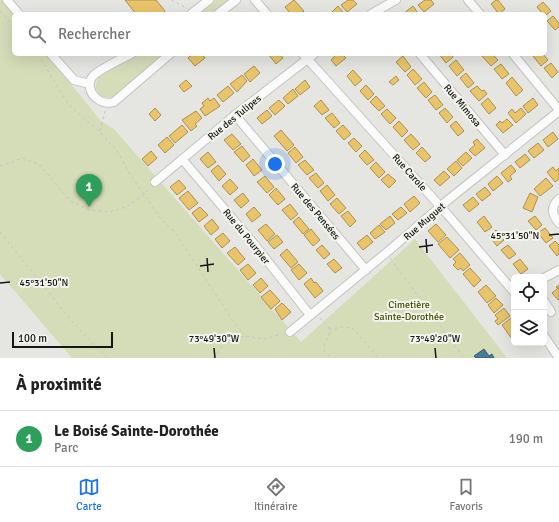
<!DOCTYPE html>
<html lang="fr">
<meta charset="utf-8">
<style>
:root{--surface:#fff;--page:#f2f2f2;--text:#222;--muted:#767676;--line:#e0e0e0;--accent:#1a73e8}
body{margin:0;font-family:Signika,sans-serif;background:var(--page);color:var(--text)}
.controls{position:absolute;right:12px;bottom:12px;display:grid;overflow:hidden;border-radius:6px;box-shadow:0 4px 16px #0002}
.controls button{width:36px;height:36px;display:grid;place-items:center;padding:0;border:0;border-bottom:1px solid var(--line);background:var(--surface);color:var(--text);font:20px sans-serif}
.scale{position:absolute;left:12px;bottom:10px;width:101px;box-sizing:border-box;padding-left:4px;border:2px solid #161614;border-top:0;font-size:11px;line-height:14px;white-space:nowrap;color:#161614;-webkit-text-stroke:3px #f3f4ee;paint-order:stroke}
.you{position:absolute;left:275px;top:164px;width:14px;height:14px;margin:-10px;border:3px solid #fff;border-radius:50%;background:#1a73e8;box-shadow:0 0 0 6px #1a73e833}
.badge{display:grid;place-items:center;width:26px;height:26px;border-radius:50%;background:var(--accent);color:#fff;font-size:13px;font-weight:700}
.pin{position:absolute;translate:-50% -33px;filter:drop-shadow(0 1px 2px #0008)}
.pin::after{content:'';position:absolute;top:21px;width:14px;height:12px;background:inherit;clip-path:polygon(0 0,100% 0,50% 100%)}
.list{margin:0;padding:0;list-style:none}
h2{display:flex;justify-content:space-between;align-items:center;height:52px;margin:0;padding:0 16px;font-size:17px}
h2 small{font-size:13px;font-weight:400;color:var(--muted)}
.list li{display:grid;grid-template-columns:26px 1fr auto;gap:12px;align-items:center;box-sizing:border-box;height:56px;padding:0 16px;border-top:1px solid var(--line)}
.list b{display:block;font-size:15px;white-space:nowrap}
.list p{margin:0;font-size:13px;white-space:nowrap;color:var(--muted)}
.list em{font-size:13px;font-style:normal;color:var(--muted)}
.icon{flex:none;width:22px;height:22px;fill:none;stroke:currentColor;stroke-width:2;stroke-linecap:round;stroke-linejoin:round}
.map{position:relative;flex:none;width:559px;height:358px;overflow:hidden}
.search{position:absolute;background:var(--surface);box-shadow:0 4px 16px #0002;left:12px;right:12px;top:12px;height:44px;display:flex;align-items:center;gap:10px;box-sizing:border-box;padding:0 14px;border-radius:6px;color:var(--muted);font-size:15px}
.sheet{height:108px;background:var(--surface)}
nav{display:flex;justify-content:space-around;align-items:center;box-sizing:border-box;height:56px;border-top:1px solid var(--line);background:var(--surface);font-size:11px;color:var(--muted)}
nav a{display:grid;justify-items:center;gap:2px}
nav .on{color:var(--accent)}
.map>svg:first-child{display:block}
.green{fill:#d5dcb8}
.homes{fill:#e9c46a;stroke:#aa9050}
.public{fill:#457b9d;stroke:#375d74}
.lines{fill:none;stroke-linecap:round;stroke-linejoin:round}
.minor-casing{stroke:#c3c4c1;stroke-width:10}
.path{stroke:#c6c6c6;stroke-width:1;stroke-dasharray:3 3;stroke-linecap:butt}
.minor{stroke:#fbfbfb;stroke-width:8}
.ticks{fill:none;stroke:#161614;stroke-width:1.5}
.labels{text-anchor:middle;stroke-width:4;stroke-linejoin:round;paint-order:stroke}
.street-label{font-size:10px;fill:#161614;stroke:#f3f4ee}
.park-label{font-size:10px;fill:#454c00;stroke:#f3f4ee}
.ticks-label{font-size:10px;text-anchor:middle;fill:#161614;stroke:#f3f4ee;stroke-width:4;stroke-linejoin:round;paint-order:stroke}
</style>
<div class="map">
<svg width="559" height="358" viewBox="0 0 559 358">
<rect width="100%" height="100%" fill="#e5e6e2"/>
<g class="green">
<polygon points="0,0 4,0 14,14 14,54 46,54 101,121 114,129 301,342 415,239 507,358 494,358 492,354 489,356 475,356 476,358 72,358 0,274"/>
<polygon points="214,0 230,0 213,14 197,14"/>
<path d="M 139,54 L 164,54 L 113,97 C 100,100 91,88 99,77 Z"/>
</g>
<g class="homes">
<polygon points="125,0 156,0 165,11 161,14 136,14"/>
<polygon points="294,0 304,11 300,14 291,14 285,7"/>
<polygon points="348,0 353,0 357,4 347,12 341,5"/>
<polygon points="425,0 431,0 434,4 424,12 418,5"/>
<polygon points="496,0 498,0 505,9 499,14 491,4"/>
<polygon points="543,2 551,11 545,16 545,14 543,14 537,7"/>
<polygon points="338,6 343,12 341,14 330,14"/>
<polygon points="413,6 418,13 403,14"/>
<polygon points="553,16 559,23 559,27 555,30 547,21"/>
<polygon points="193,54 202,54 205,58 195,66 188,58"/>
<polygon points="268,54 280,54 283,58 276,64"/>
<polygon points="337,54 342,54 346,58 336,66 331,60"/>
<polygon points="439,54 451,54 453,57 446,63"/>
<polygon points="484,54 492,54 498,60 491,66 482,56"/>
<polygon points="535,54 543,54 548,60 541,66 533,56"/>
<polygon points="403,56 411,67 405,72 396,62"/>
<polygon points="456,60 464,70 457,76 449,66"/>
<polygon points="551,63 558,72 552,78 544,68"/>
<polygon points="501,64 509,74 502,79 494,69"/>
<polygon points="254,66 260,73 250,82 244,74"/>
<polygon points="413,69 422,79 415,85 407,75"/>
<polygon points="353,70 362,80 355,86 347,76"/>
<polygon points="466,73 474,83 468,88 460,78"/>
<polygon points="242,75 247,81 237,92 230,84"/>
<polygon points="396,76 399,80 393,85 389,82"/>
<polygon points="512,77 523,90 516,96 506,83"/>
<polygon points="186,80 192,86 184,92 179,86"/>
<polygon points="305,80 310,87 300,95 295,89"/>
<polygon points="424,82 432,92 426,98 417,88"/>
<polygon points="366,85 374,94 368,100 360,91"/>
<polygon points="228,86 234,93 223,102 217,95"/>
<polygon points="477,86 482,91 484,90 487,94 479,101 470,91"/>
<polygon points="293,89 298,96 288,104 283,98"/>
<polygon points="435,95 443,105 436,110 428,100"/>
<polygon points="376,96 385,106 379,111 370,102"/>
<polygon points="208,98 210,101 214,98 220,106 205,116 200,109 204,106 202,103"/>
<polygon points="488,98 496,108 489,114 481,104"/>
<polygon points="533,98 538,105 528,113 523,106"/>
<polygon points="279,100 285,106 275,115 269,108"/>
<polygon points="321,100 329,110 322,115 314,106"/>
<polygon points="155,108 161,115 155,121 149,114"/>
<polygon points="445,108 453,117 447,123 439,113"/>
<polygon points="521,108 526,114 516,123 508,113 512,109 515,113"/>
<polygon points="387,109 396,118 390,124 381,114"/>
<polygon points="267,110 272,116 262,124 257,118"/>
<polygon points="196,111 202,118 195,124 197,126 191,131 182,120"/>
<polygon points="332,113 340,123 334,128 325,118"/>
<polygon points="507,119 513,125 503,133 496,125 500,121 502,123"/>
<polygon points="399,121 408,131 402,137 393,127"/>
<polygon points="456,121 464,131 458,136 450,126"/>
<polygon points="182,125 188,132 175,143 169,136"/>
<polygon points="343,125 351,134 344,140 336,131"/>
<polygon points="281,130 294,145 287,151 274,136"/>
<polygon points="553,132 558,139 548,147 543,140"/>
<polygon points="232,134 241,144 233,150 224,140"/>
<polygon points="411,134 420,144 413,150 404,140"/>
<polygon points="167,137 174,145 165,153 158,145"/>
<polygon points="354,138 362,146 356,152 348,143"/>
<polygon points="477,139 485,148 475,156 469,150 475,145 473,142"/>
<polygon points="538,143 544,150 534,158 528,151"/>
<polygon points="242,146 250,156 243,162 234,152"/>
<polygon points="295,147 303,157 296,163 288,153"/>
<polygon points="422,147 431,157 425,162 416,153"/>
<polygon points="365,150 374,160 367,165 359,156"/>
<polygon points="151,151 157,158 148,166 142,159"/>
<polygon points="208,152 216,162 208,168 200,159"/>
<polygon points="466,152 472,158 463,166 457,160"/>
<polygon points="525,154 530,160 520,168 515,162"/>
<polygon points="253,159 262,170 254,176 246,165"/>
<polygon points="305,160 314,170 307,175 298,165"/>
<polygon points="456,161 462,168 454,176 447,169"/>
<polygon points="376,162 385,172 379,178 370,168"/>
<polygon points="218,165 226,174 219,181 211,171"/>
<polygon points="511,165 516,171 510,176 512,179 508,182 501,173"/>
<polygon points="553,167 556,171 559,168 559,179 555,182 547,172"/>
<polygon points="444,171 450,177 440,186 434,180"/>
<polygon points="316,173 324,183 318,188 309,178"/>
<polygon points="388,174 396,181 389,188 381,180"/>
<polygon points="265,176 274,187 267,193 257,182"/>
<polygon points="497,176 503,183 493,191 488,184"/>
<polygon points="546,178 553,186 540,196 534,189"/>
<polygon points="230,179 238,188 230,195 222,186"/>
<polygon points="179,180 186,188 177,195 170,187"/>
<polygon points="327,185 335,195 328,201 320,191"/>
<polygon points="485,187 491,194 482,201 476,194"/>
<polygon points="276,188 285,199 278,205 269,195"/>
<polygon points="188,191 198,203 189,210 179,198"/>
<polygon points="243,193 249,201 241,208 234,200"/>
<polygon points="530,193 538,197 532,212 523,208"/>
<polygon points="414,196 420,203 410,212 404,204"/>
<polygon points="473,197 479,204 469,212 463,205"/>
<polygon points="337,198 346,208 339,214 330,204"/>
<polygon points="290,204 298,214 291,220 282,210"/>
<polygon points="200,207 208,215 199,222 192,213"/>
<polygon points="254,207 261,215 252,222 246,214"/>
<polygon points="401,207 407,213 398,220 392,214"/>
<polygon points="348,211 356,221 350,227 341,216"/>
<polygon points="390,216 395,223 386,230 380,224"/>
<polygon points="484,216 492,227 485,232 477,222"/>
<polygon points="535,216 542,225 536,230 528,221"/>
<polygon points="299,217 309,229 303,234 293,222"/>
<polygon points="212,219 219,228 211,235 204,226"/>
<polygon points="266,224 275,234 267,241 258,230"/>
<polygon points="436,224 446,235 438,242 428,231"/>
<polygon points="379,225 385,232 375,239 370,233"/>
<polygon points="545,228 553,238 546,243 538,233"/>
<polygon points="311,229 320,240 313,246 304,235"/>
<polygon points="496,230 504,240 497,246 489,236"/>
<polygon points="223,233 230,241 222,248 215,239"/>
<polygon points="277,235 283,242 274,249 268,242"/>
<polygon points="367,235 373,242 363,250 357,243"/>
<polygon points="447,237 459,250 450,258 438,244"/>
<polygon points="555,241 559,245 559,254 557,256 549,246"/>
<polygon points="322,245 330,254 324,259 316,250"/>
<polygon points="508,245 516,254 509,259 501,250"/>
<polygon points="235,247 245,259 238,265 227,253"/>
<polygon points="287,249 298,262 291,268 280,255"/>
<polygon points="460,253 470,265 463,271 461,268 458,270 453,265 456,262 453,259"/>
<polygon points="334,259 342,268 335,273 327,264"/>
<polygon points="520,259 528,269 521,274 513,264"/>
<polygon points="248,264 256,273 248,280 240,270"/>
<polygon points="299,264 307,273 299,280 291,270"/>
<polygon points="470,268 481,280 474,287 463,274"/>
<polygon points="261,278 268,286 260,293 253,285"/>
<polygon points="311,278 314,283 316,282 323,291 315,298 304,284"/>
<polygon points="486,285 496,296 487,303 478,292"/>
<polygon points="559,285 559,299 558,300 552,293 558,288 556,287"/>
<polygon points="270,290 280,301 271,309 261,297"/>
<polygon points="496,298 503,305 494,313 488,305"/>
<polygon points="282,303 291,312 282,320 275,309"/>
<polygon points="504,308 510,316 498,325 495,321 498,319 495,315"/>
<polygon points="511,318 514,322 514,337 512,339 502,325"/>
</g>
<polygon class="public" points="484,349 489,356 492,354 494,358 476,358 474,356"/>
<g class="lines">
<defs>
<g id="minor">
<polyline points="7,0 19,14"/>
<polyline points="255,0 267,14"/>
<polyline points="468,0 480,14"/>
<polyline points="191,14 209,0"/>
<polyline points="218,14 236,0"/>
<polyline points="371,14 396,0"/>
<polyline points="51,54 74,80 90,84"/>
<path d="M 131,54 C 121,59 100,69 93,76 C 87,83 90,93 96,98 C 101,102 107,104 114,102 L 170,54"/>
<polyline points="303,54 448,215 514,292"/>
<polyline points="420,54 505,155"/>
<polyline points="513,54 559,110"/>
<polyline points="235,115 366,270"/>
<polyline points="182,159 254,244 310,315"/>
<polyline points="155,182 235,115 314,54"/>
<path d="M 559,199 C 550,207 552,215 559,223"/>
<polyline points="544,278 559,270"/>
<polyline points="544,301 551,312"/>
<polyline points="290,332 386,253 448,200 559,111"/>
<polyline points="544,336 559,358"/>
</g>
</defs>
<use href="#minor" class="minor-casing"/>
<g class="path">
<polyline points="171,0 183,6 185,9"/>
<polyline points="0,11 14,26"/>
<polyline points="38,54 63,96 71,107 100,132 118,152 129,173 161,219 176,234 235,324 247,337"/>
<polyline points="100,131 105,111"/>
<polyline points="0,166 23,158 40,165 70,201 89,210 109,212 126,207 144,195 150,188"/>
<polyline points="0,232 75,325 107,358"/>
<polyline points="390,258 464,358"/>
<polyline points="320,318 329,328 329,335 324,345 324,350 331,358"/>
<polyline points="329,328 334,330 342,327 353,328 378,358"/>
<polyline points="329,334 334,330"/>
<polyline points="213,358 217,354 224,343 230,340 245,336 264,339 282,334"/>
</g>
<use href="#minor" class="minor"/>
</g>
<path class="ticks" d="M 549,235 L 559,234M 426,239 L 427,253M 419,247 L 433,245M 207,258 L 208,272M 200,266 L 214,264M 0,283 L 10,282M 214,348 L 215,358M 435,348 L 436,358"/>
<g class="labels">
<g class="street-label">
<text transform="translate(463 105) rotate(50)" y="4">Rue Mimosa</text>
<text transform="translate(234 117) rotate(-39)" y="4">Rue des Tulipes</text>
<text transform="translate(410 172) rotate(48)" y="4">Rue Carole</text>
<text transform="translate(316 211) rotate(50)" y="4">Rue des Pensées</text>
<text transform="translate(424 221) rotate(-41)" y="4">Rue Muguet</text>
<text transform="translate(247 236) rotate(51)" y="4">Rue du Pourpier</text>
</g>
<g class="park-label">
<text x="409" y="308">Cimetière<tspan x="409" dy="12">Sainte-Dorothée</tspan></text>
</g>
</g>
<g class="ticks-label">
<text x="515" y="239">45°31'50"N</text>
<text x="44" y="286">45°31'50"N</text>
<text x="214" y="342">73°49'30"W</text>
<text x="435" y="342">73°49'20"W</text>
</g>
</svg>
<div class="controls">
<button><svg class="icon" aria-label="locate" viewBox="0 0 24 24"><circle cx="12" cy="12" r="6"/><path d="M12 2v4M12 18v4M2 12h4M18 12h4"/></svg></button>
<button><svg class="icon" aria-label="layers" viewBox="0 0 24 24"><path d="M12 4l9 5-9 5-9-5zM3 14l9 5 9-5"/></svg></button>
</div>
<div class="scale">100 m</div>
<div class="you"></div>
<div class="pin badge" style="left:89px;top:207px;background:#2e9e5b">1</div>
<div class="search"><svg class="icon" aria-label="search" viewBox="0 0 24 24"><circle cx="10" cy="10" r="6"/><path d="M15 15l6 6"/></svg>Rechercher</div>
</div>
<section class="sheet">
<h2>À proximité<small></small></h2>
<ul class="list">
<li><span class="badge" style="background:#2e9e5b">1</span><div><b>Le Boisé Sainte-Dorothée</b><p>Parc</p></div><em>190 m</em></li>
</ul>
</section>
<nav>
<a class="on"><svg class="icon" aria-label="map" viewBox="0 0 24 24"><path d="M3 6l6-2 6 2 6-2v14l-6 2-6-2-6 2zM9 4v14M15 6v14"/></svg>Carte</a>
<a><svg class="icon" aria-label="directions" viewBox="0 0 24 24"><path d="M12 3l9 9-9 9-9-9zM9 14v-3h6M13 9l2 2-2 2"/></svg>Itinéraire</a>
<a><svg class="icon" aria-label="saved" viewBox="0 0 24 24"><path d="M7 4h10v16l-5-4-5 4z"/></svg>Favoris</a>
</nav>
